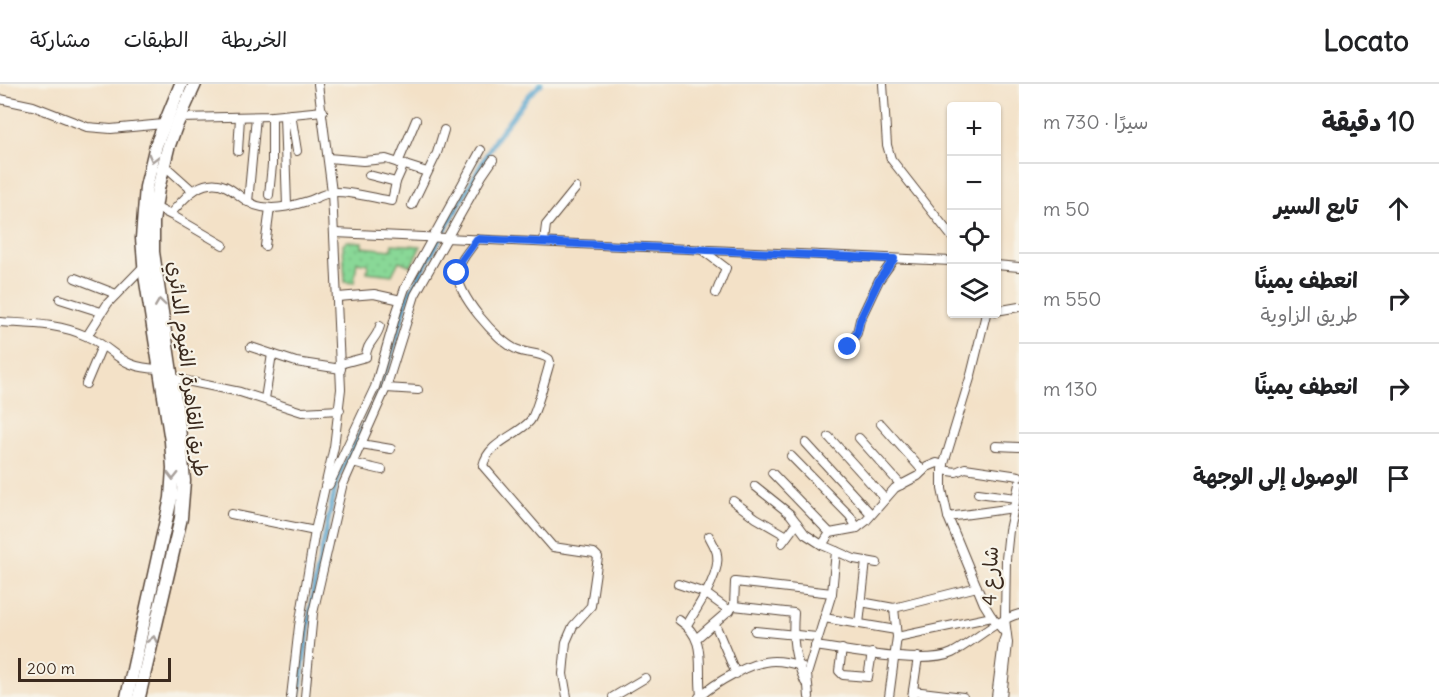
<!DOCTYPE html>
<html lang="ar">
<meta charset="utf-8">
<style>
:root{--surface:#fff;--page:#f2f2f2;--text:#202124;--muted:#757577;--line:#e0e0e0}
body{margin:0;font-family:Delius,"Playpen Sans Arabic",sans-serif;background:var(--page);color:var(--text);direction:rtl}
.controls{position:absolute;right:18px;top:18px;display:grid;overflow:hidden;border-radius:6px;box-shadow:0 2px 4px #0004}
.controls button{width:54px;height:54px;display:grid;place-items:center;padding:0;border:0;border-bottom:2px solid var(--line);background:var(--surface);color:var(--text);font:30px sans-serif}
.scale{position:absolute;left:18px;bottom:15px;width:153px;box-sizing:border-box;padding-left:6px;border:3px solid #3b2a1e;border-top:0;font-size:16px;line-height:21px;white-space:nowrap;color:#3b2a1e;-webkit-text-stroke:4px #f7f3e8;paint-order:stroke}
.stop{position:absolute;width:18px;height:18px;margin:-14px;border:4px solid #2563eb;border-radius:50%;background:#fff}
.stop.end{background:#2563eb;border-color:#fff;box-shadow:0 2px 6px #0008}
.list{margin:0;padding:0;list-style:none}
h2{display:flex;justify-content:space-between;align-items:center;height:78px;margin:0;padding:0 24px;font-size:26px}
h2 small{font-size:20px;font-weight:400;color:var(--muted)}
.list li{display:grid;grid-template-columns:39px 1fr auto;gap:18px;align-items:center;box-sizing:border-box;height:90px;padding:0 24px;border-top:2px solid var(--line)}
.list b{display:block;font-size:22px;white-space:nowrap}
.list p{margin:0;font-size:20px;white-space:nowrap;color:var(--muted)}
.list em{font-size:20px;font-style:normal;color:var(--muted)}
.icon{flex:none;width:33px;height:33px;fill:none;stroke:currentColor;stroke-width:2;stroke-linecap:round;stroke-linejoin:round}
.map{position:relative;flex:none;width:1019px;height:613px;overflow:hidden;direction:ltr}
header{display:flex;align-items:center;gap:36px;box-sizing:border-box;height:84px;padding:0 30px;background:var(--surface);border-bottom:2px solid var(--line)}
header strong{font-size:28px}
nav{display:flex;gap:33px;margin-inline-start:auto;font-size:21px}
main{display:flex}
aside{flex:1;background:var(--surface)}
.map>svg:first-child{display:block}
.garden{fill:url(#garden-dots);stroke:#62815a;stroke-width:1.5}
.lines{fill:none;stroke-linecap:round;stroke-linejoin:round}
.canal{stroke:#52a3cd;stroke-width:5}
.minor-casing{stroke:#574537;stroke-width:10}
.highway-casing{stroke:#574537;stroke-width:15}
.minor{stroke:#fff;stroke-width:8}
.highway{stroke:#fff;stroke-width:12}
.oneway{stroke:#a79f9a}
.route{stroke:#2563eb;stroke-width:8}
.labels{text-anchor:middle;stroke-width:4.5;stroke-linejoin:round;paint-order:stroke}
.street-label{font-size:20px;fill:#3b2a1e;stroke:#f7f3e8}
</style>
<header>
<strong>Locato</strong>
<nav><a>الخريطة</a><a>الطبقات</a><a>مشاركة</a></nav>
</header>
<main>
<aside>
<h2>10 دقيقة<small>سيرًا · 730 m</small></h2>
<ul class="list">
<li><svg class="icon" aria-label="ahead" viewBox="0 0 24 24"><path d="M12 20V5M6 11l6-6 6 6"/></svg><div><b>تابع السير</b></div><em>50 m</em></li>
<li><svg class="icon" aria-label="right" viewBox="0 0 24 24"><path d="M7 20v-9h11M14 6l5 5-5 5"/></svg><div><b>انعطف يمينًا</b><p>طريق الزاوية</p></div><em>550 m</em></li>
<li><svg class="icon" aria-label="right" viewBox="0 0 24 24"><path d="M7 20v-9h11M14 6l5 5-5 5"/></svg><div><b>انعطف يمينًا</b></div><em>130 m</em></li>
<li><svg class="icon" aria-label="arrive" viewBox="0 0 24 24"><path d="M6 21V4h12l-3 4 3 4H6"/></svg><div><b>الوصول إلى الوجهة</b></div></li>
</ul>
</aside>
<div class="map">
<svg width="1019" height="613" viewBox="0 0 1019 613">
<defs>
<pattern id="garden-dots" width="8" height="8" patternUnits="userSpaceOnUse" patternTransform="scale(1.5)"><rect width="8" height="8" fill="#89d897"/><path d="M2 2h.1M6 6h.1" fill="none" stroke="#77ba82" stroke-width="1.8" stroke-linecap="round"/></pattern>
</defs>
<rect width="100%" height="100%" fill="#f7f3e8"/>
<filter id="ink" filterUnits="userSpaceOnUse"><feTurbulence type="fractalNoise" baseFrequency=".0167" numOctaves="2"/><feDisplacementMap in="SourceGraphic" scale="12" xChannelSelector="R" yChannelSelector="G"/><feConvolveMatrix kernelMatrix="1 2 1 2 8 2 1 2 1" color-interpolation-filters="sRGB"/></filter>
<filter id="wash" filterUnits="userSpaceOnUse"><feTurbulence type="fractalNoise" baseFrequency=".008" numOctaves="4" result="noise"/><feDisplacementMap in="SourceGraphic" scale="24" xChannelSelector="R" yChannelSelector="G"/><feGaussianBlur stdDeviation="1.35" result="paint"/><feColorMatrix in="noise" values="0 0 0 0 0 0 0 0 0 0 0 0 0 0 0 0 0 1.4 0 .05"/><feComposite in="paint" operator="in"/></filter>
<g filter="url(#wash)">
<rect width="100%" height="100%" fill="#f3e1c7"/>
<polygon class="garden" points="347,157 362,158 362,163 391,166 392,160 421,162 411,182 399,177 392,191 367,188 368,180 357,178 354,199 345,198 343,161"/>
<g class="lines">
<polyline class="canal" points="299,613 313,508 337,395 375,319 395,262 408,212 496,54 530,10 541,0"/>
</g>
</g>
<g filter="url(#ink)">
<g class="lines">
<defs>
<g id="minor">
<polyline points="883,0 887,61 891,75 952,153"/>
<polyline points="0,15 33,22 87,43 111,45 163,40"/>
<polyline points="291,30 297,67"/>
<polyline points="284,31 287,122"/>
<polyline points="179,34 272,32 323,27"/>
<polyline points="238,67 240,33"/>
<polyline points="328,74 363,77 386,75 427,88"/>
<polyline points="398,79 416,36"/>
<polyline points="164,81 193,107"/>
<polyline points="369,91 396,98"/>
<polyline points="269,111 272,81 272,32"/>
<polyline points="248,118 256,33"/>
<polyline points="412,121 437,69 444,46"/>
<polyline points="155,123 175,133 223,161"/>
<path d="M 170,130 C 181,119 193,102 209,100 C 231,96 241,120 262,123 C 278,126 295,121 311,116 C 318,113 326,109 333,108 C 350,107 374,114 392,117 L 396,98 L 404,80"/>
<polyline points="335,149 952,177"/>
<path d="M 477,155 C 471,165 460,175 458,187 C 454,208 498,259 518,266 C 528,270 539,268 549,275 L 550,278 C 547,288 536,330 530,337 C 517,352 488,358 483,382 L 553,463 L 594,469 L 598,473 L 591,522 L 573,542 L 566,558 L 563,590 L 567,613"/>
<polyline points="544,157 546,141 576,104"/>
<polyline points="265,162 270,124"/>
<polyline points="701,165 726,184 716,209"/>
<polyline points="996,181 1019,183"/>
<polyline points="75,194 116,210"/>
<polyline points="338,213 374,210 401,216"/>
<polyline points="60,215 101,228"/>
<polyline points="996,227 1019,223"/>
<polyline points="986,230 971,291 942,386 942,405 948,433 984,520 992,533 1006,550"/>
<path d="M 0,238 C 29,240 58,239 86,252 C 118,266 117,284 160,285"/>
<polyline points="87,252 108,219 144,182"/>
<polyline points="251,263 296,278 341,285"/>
<polyline points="848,263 857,249 860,236 879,196 894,175"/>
<path d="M 340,280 L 366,273 C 366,259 377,255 380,242"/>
<polyline points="172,294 240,308 302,328 340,326"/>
<polyline points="86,300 102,262"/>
<polyline points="386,304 418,306"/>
<polyline points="265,315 272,270"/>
<polyline points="881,340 923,387"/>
<polyline points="829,353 885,415"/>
<polyline points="859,354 901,401"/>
<polyline points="806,359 871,430"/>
<polyline points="361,360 391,365"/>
<polyline points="996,362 1019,363"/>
<polyline points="791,372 850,432 857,444"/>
<polyline points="352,379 382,386"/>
<polyline points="942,386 956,388 965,384 1019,392"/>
<polyline points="772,389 830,449"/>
<polyline points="329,401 375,303 397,227 405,204 481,66"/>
<polyline points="755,402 790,430 805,450 822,461"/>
<polyline points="978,409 1016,414"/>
<polyline points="733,417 756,434 787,452"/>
<polyline points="231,430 315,447"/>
<polyline points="948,433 1014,424"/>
<polyline points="782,459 797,439"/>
<polyline points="836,467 854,475 877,479"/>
<polyline points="678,500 705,509 730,527"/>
<polyline points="861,518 894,524 977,503"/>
<polyline points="734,522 735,498 832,509"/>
<polyline points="824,534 896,546"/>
<path d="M 679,536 C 708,555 697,581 701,611"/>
<polyline points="715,540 736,590"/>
<polyline points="859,540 866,477"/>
<path d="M 687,541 C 697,523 721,491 717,470 C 716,464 712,458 709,452"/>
<polyline points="755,547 817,553"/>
<polyline points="897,553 992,533"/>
<path d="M 697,554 L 734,522 L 794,529 C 792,557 794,572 805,598"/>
<path d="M 815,562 C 845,566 926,582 952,569 C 975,557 994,537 1019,530"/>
<polyline points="842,565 839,587 843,591 868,593 872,569"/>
<polyline points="913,607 963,613"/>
<polyline points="291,613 299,542 315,447 334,363 341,305 332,108 318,0"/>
<polyline points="305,613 313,529 342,403 386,304 415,211 482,92 493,76"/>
<polyline points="613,613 645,594"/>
<path d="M 699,613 C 715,599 751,577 774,577 C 783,577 792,579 801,582"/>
<polyline points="809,613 807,590 832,509 836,467 822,461 830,449 857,444 866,437 895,404 918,392 927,383 937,379 944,381"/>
<polyline points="889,613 897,553 894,524"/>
<polyline points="912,613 918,573"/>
<polyline points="996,613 1003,558 1006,550"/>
<polyline points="1002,613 1008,559 1005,535 1006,475 1009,446 1019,400"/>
</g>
<g id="highway">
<polyline points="127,613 171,414 173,384 171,357 145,191 142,154 146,103 156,61 181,0"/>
<polyline points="139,613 181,434 184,397 179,342 153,168 153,138 158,105 168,64 176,42 195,0"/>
</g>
</defs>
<use href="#minor" class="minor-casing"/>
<use href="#highway" class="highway-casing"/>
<use href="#minor" class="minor"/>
<use href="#highway" class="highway"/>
</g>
<defs><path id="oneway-chevron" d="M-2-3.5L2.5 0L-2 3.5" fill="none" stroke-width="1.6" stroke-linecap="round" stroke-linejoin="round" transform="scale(1.5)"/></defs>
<g class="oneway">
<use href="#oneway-chevron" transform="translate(153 74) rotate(104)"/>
<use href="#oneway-chevron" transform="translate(160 219) rotate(-98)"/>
<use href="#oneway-chevron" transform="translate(173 392) rotate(91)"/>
<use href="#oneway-chevron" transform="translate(153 556) rotate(-77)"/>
</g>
</g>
<g class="lines" filter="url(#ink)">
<polyline class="route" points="457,189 462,176 477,155 894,175 879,196 860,236 857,249 848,263"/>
</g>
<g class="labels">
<g class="street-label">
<text transform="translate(188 285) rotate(83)" y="7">طريق القاهرة, الفيوم الدائري</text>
<text transform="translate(990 492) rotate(-88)" y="7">شارع 4</text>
</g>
</g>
</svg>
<div class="controls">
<button>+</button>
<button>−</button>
<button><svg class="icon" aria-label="locate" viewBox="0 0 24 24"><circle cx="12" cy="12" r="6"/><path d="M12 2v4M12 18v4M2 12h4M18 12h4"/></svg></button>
<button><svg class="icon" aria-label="layers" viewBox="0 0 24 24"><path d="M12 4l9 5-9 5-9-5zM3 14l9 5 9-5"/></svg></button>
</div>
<div class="scale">200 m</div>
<div class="stop" style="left:457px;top:189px"></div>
<div class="stop end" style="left:848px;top:263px"></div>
</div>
</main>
